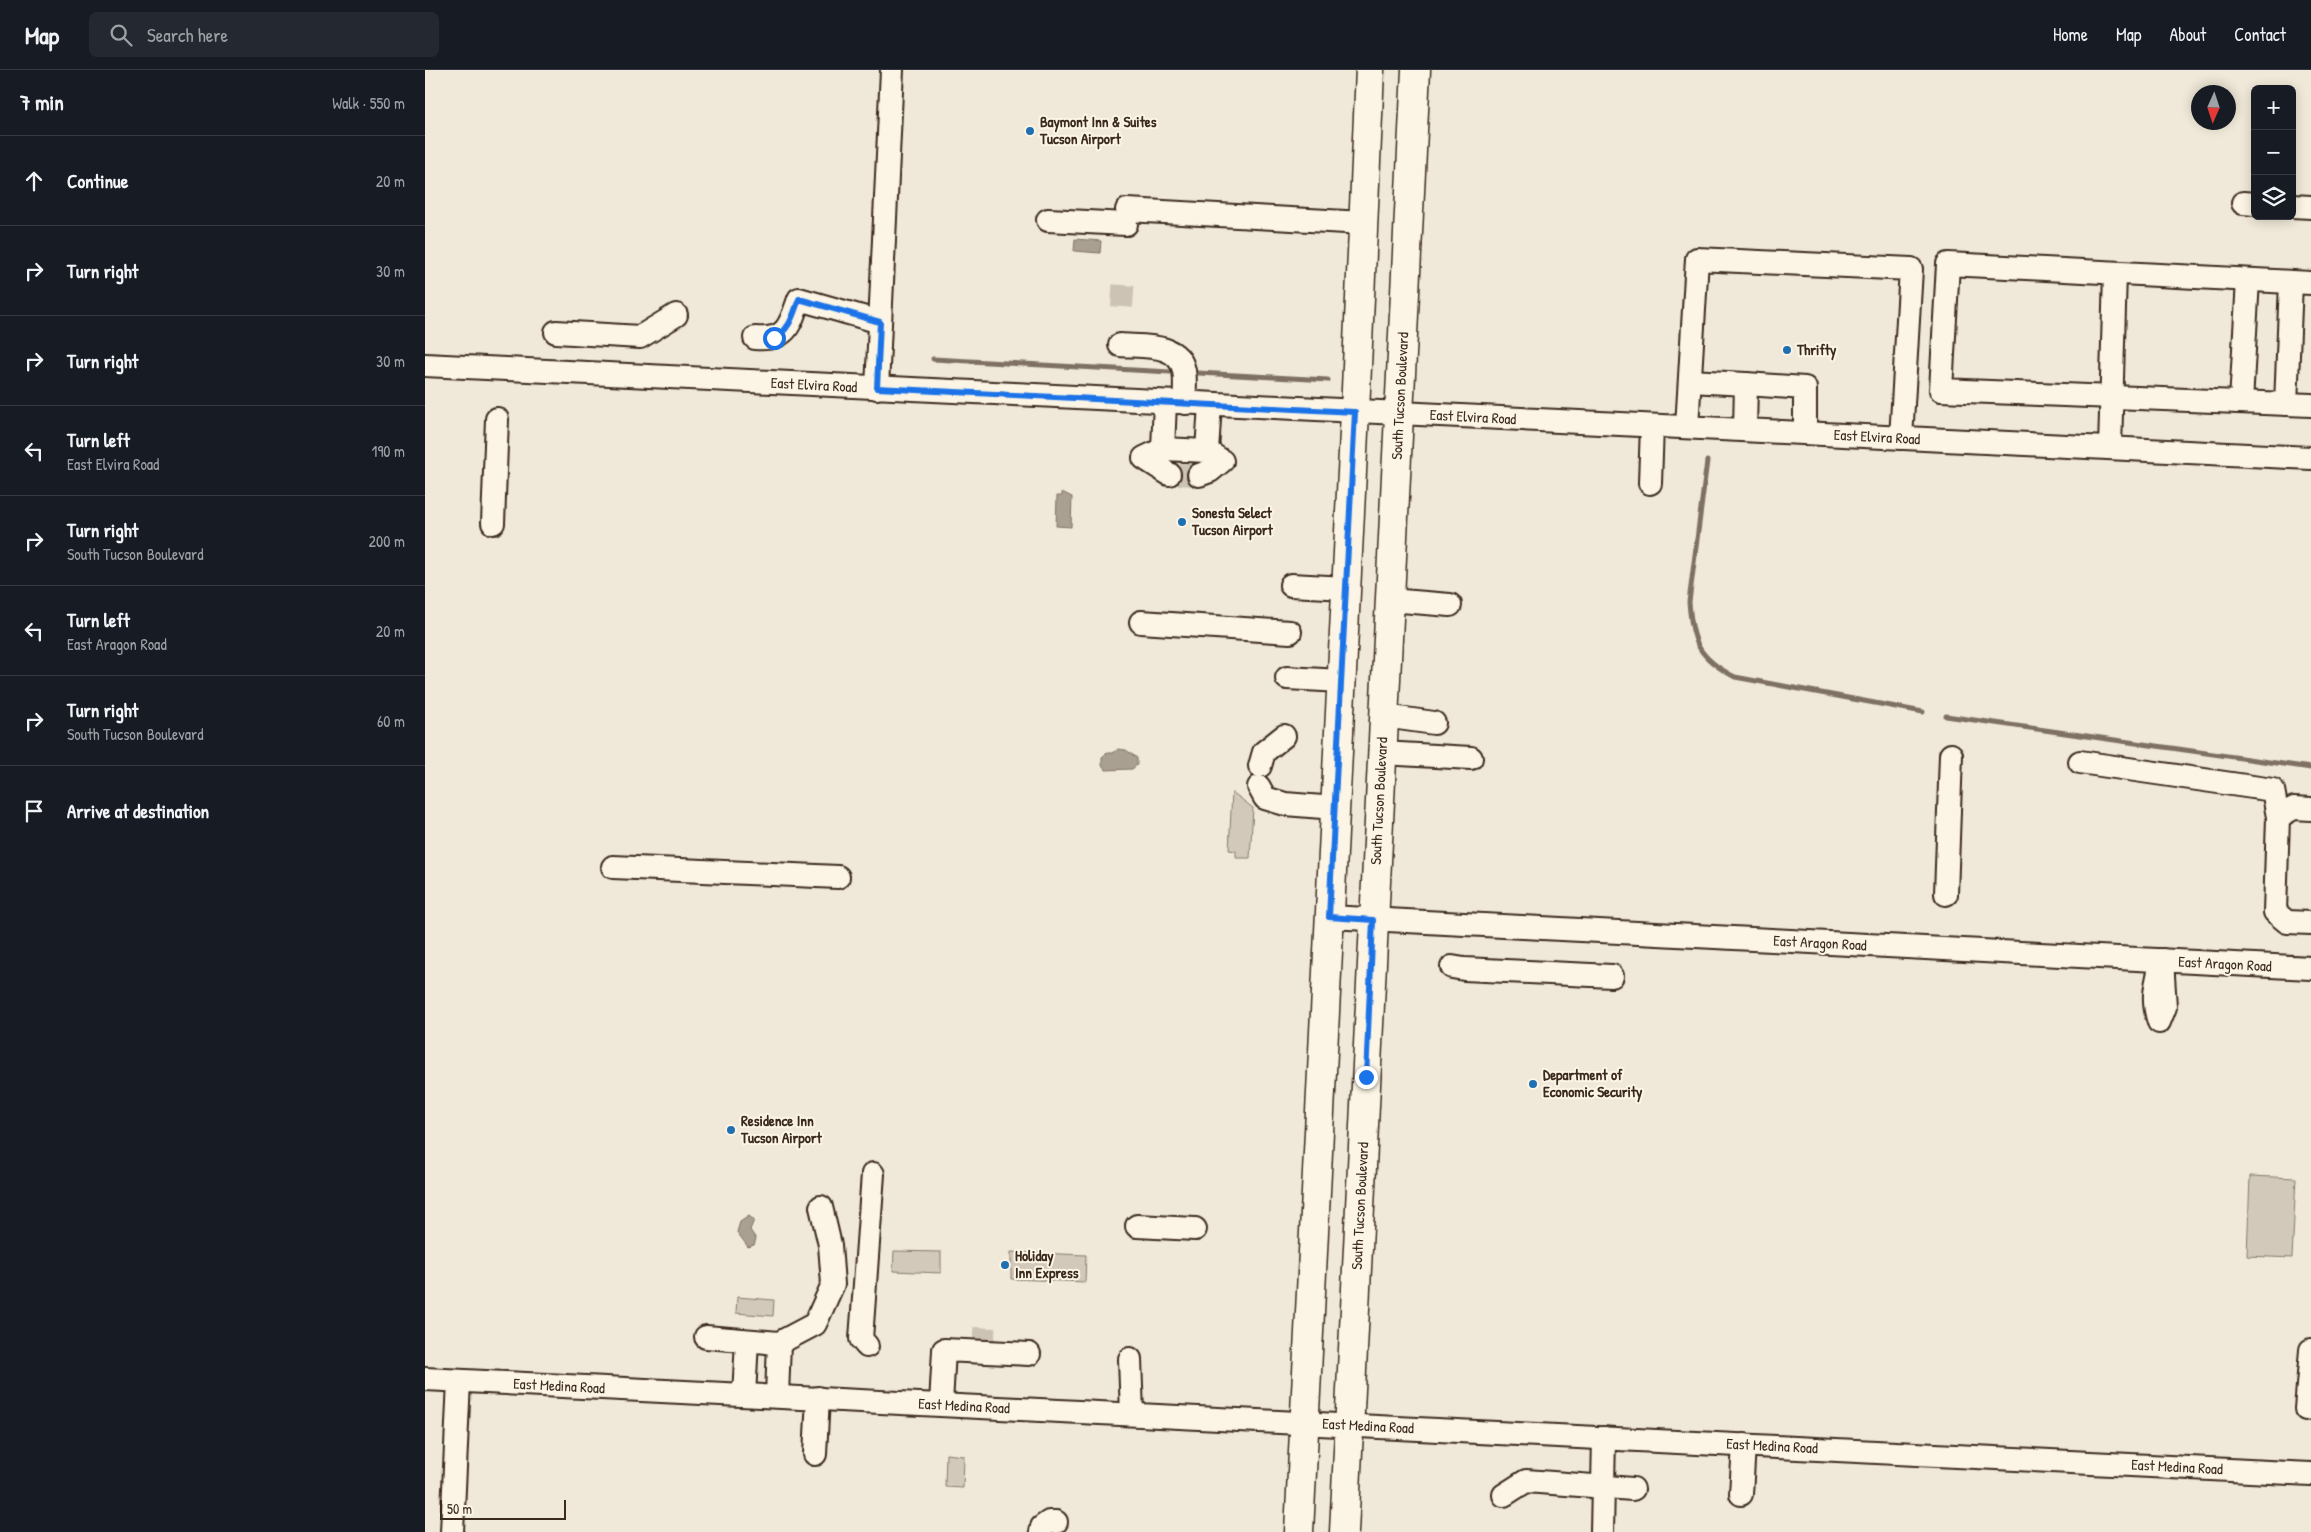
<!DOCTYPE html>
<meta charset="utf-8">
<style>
:root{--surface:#171b24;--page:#242831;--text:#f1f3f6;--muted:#9ea1a6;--line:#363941}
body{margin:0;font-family:"Patrick Hand",sans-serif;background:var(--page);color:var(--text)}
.controls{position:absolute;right:15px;top:15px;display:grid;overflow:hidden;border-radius:8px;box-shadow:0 2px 12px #0003}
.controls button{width:45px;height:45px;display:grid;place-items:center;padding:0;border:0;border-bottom:1px solid var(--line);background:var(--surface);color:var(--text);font:25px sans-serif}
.compass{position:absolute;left:1766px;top:15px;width:45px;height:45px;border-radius:50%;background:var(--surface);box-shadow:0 2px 12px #0003;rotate:183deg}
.scale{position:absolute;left:15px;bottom:12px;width:126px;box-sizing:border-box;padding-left:5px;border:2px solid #3b2a1e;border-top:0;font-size:14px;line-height:18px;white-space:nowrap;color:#3b2a1e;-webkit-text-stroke:4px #fcf5e5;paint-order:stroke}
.stop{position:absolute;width:15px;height:15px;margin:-11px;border:4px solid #1a73e8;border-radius:50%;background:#fff}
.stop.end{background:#1a73e8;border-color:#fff;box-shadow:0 1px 5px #0008}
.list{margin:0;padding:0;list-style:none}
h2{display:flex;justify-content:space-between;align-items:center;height:65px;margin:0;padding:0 20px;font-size:21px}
h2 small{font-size:16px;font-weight:400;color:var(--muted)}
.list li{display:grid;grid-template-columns:32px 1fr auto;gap:15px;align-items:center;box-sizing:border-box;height:90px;padding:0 20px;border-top:1px solid var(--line)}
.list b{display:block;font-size:19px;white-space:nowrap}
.list p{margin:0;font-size:16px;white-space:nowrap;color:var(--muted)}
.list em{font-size:16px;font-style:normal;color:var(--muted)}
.icon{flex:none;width:28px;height:28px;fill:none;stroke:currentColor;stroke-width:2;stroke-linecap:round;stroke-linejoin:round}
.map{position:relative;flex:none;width:1886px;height:1462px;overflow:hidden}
header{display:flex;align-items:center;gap:30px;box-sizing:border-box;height:70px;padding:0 25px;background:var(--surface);border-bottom:1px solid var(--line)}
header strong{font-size:24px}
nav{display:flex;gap:28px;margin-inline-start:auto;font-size:18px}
.search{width:350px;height:45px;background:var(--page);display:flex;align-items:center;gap:12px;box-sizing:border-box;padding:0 18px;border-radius:8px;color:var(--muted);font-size:19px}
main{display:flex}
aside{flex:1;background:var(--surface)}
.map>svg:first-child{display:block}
.green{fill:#d2c9ba;stroke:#867a6c}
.water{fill:#aaa091;stroke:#7e7163}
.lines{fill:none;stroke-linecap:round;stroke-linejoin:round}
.stream{stroke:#7e7163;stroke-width:5}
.minor-tunnel{stroke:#ccc3b4;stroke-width:22;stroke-dasharray:22 11;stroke-linecap:butt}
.minor-casing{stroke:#3b2a1e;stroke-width:26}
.major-casing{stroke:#3b2a1e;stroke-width:31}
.minor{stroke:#fcf5e5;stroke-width:22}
.major{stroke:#fcf5e5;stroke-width:28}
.route{stroke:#1a73e8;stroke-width:6}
.poi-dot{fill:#1f6fb2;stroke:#fcf5e5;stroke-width:2}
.labels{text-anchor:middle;stroke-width:4;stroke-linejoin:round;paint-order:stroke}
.poi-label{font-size:15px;font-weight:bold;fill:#3b2a1e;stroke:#fcf5e5;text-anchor:start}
.street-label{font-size:15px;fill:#3b2a1e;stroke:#fcf5e5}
</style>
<header>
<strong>Map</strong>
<div class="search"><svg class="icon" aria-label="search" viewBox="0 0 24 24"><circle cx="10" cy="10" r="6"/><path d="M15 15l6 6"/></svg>Search here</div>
<nav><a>Home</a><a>Map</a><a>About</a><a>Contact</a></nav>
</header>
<main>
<aside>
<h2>7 min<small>Walk · 550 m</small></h2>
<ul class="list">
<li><svg class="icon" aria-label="ahead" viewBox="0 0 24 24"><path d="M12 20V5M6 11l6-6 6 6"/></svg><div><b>Continue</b></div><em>20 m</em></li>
<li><svg class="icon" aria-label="right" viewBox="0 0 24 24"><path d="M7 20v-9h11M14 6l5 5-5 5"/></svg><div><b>Turn right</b></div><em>30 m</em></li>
<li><svg class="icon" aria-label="right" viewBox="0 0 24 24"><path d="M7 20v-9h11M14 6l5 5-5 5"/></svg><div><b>Turn right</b></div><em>30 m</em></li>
<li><svg class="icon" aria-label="left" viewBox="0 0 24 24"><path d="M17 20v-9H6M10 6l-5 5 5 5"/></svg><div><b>Turn left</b><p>East Elvira Road</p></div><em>190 m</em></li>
<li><svg class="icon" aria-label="right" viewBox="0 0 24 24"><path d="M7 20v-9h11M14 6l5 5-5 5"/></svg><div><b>Turn right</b><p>South Tucson Boulevard</p></div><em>200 m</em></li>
<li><svg class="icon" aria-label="left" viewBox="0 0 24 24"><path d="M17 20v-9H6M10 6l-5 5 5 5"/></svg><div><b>Turn left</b><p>East Aragon Road</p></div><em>20 m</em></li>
<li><svg class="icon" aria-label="right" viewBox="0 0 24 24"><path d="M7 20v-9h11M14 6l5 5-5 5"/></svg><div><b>Turn right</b><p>South Tucson Boulevard</p></div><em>60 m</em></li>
<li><svg class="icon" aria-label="arrive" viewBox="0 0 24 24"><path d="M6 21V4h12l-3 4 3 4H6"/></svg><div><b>Arrive at destination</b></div></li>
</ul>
</aside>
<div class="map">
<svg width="1886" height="1462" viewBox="0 0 1886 1462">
<rect width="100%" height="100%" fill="#f0e9d9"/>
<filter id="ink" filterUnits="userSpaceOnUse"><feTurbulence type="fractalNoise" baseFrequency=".02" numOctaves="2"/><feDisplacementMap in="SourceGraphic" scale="10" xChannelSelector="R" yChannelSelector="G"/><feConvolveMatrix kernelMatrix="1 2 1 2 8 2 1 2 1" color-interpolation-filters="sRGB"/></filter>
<g filter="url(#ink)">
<g class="green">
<polygon points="807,722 828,738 825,788 811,788 811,781 804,780"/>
<polygon points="1825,1106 1871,1108 1867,1188 1822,1186"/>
<polygon points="469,1181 516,1182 516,1203 468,1201"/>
<polygon points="586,1182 661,1185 660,1212 586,1209"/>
<polygon points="312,1227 349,1230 348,1246 311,1243"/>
<polygon points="521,1384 539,1386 538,1418 520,1417"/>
</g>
<g class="water">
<polygon points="650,169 676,171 675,183 649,181"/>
<polygon points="637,422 647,427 646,457 631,456 632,426 637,426"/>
<polygon points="693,679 701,680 712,688 712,695 707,699 681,700 677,695 677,687 682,683 688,683"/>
<polygon points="324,1146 329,1150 325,1160 331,1169 329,1175 323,1177 312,1162 315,1152"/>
</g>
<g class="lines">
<g class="stream">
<polyline points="508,289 745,302"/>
<polyline points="773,303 903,310"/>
<path d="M 1282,391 L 1264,532 C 1267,572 1273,588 1310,607 L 1498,642"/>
<polyline points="1521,646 1886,698"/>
</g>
<g class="minor-tunnel">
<polyline points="697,237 699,205"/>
<polyline points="744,404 774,405"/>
<polyline points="548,1268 570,1269"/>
</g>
<defs>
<g id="minor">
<polyline points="1818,133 1830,134"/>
<polyline points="1867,136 1886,137"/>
<polyline points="702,140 939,153"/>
<polyline points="623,150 701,154"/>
<polyline points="1886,213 1523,194 1516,320 1886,335"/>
<polyline points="131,262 215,267 251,245"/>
<path d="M 330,268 C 362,271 365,255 374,229 L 455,252"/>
<path d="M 695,275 C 717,277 754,272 759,301 C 761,311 759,323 760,333"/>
<polyline points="0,295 1886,388"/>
<polyline points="1265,311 1321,314 1320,360"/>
<polyline points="1321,314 1380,318 1380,363"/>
<polyline points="452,318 467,0"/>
<polyline points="1816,332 1823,210"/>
<polyline points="1861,334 1866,212"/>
<polyline points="1262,357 1272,189 1486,199 1476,368"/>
<polyline points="1685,378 1690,203"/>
<polyline points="738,379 740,332"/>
<polyline points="782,381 785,334"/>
<polyline points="744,404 719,388 738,379 782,381 797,391 785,401 774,405"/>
<polyline points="1225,413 1227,356"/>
<polyline points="68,453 72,349"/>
<polyline points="866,515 921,518"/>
<polyline points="964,530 1025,535"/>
<polyline points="716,552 865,562"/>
<polyline points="862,608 916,611"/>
<polyline points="959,646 1009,653"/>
<polyline points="957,683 1046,688"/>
<polyline points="1655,692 1848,720 1853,747 1850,842 1862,852 1886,853"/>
<polyline points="835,696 839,682 859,666"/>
<polyline points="834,717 840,728 860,734 910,738"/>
<polyline points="1853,747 1869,738 1886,739"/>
<polyline points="188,797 413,807"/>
<polyline points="1521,824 1526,685"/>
<polyline points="904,847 1886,898"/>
<path d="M 1737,890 L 1740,937 L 1734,952 C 1726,928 1731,915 1737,890 Z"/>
<polyline points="1027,897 1039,899 1187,906"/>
<polyline points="712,1156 770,1159"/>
<polyline points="281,1267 354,1273 390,1254 408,1214 405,1175 396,1137"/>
<polyline points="442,1276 436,1269 448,1104"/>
<polyline points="705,1289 707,1344"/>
<polyline points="0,1309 1886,1404"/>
<polyline points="319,1325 322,1271"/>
<polyline points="352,1326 354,1273"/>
<polyline points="516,1334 519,1280 604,1284"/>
<polyline points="1881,1339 1886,1280"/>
<polyline points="390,1384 393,1328"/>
<polyline points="1316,1424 1319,1375"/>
<polyline points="1079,1425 1101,1411 1208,1419"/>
<polyline points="27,1462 34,1311"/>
<polyline points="616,1462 617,1457 624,1452 631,1452"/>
<polyline points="1177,1462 1179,1368"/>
</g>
<g id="major">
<polyline points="874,1462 930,342 945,0"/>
<polyline points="919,1462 991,0"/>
</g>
</defs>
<use href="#minor" class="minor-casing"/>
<use href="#major" class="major-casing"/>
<use href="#minor" class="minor"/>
<use href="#major" class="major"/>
</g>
</g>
<g class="lines" filter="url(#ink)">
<path class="route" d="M 349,268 C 365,260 368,245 374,229 L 455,252 L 452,318 L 930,342 L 904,847 L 948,850 L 941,1007"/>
</g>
<g class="poi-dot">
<circle cx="605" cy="61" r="5"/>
<circle cx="1362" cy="280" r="5"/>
<circle cx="757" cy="452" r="5"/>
<circle cx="1108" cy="1014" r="5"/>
<circle cx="306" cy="1060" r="5"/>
<circle cx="580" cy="1195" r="5"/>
</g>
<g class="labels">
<g class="poi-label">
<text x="615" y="57">Baymont Inn &amp; Suites<tspan x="615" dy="17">Tucson Airport</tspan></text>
<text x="1372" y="285">Thrifty</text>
<text x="767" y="448">Sonesta Select<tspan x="767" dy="17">Tucson Airport</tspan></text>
<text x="1118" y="1010">Department of<tspan x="1118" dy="17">Economic Security</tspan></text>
<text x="316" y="1056">Residence Inn<tspan x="316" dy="17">Tucson Airport</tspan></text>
<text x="590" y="1191">Holiday<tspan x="590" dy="17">Inn Express</tspan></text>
</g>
<g class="street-label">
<text transform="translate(389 315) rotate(3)" y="5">East Elvira Road</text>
<text transform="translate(975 326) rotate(-87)" y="5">South Tucson Boulevard</text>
<text transform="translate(1048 347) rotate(3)" y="5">East Elvira Road</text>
<text transform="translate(1452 367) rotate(3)" y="5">East Elvira Road</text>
<text transform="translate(954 731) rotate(-87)" y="5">South Tucson Boulevard</text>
<text transform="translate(1395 873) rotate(3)" y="5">East Aragon Road</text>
<text transform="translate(1800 894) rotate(3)" y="5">East Aragon Road</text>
<text transform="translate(935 1136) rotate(-87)" y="5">South Tucson Boulevard</text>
<text transform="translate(134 1316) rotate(3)" y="5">East Medina Road</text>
<text transform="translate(539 1336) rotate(3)" y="5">East Medina Road</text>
<text transform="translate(943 1356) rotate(3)" y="5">East Medina Road</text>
<text transform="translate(1347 1376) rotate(3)" y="5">East Medina Road</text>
<text transform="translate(1752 1397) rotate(3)" y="5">East Medina Road</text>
</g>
</g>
</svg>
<div class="controls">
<button>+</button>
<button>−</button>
<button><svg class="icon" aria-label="layers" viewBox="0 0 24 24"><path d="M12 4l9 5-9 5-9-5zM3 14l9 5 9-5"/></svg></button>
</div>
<svg class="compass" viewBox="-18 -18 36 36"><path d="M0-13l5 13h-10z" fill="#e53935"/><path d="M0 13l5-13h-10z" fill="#9ea1a6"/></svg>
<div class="scale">50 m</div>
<div class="stop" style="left:349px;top:268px"></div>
<div class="stop end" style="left:941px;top:1007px"></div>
</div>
</main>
